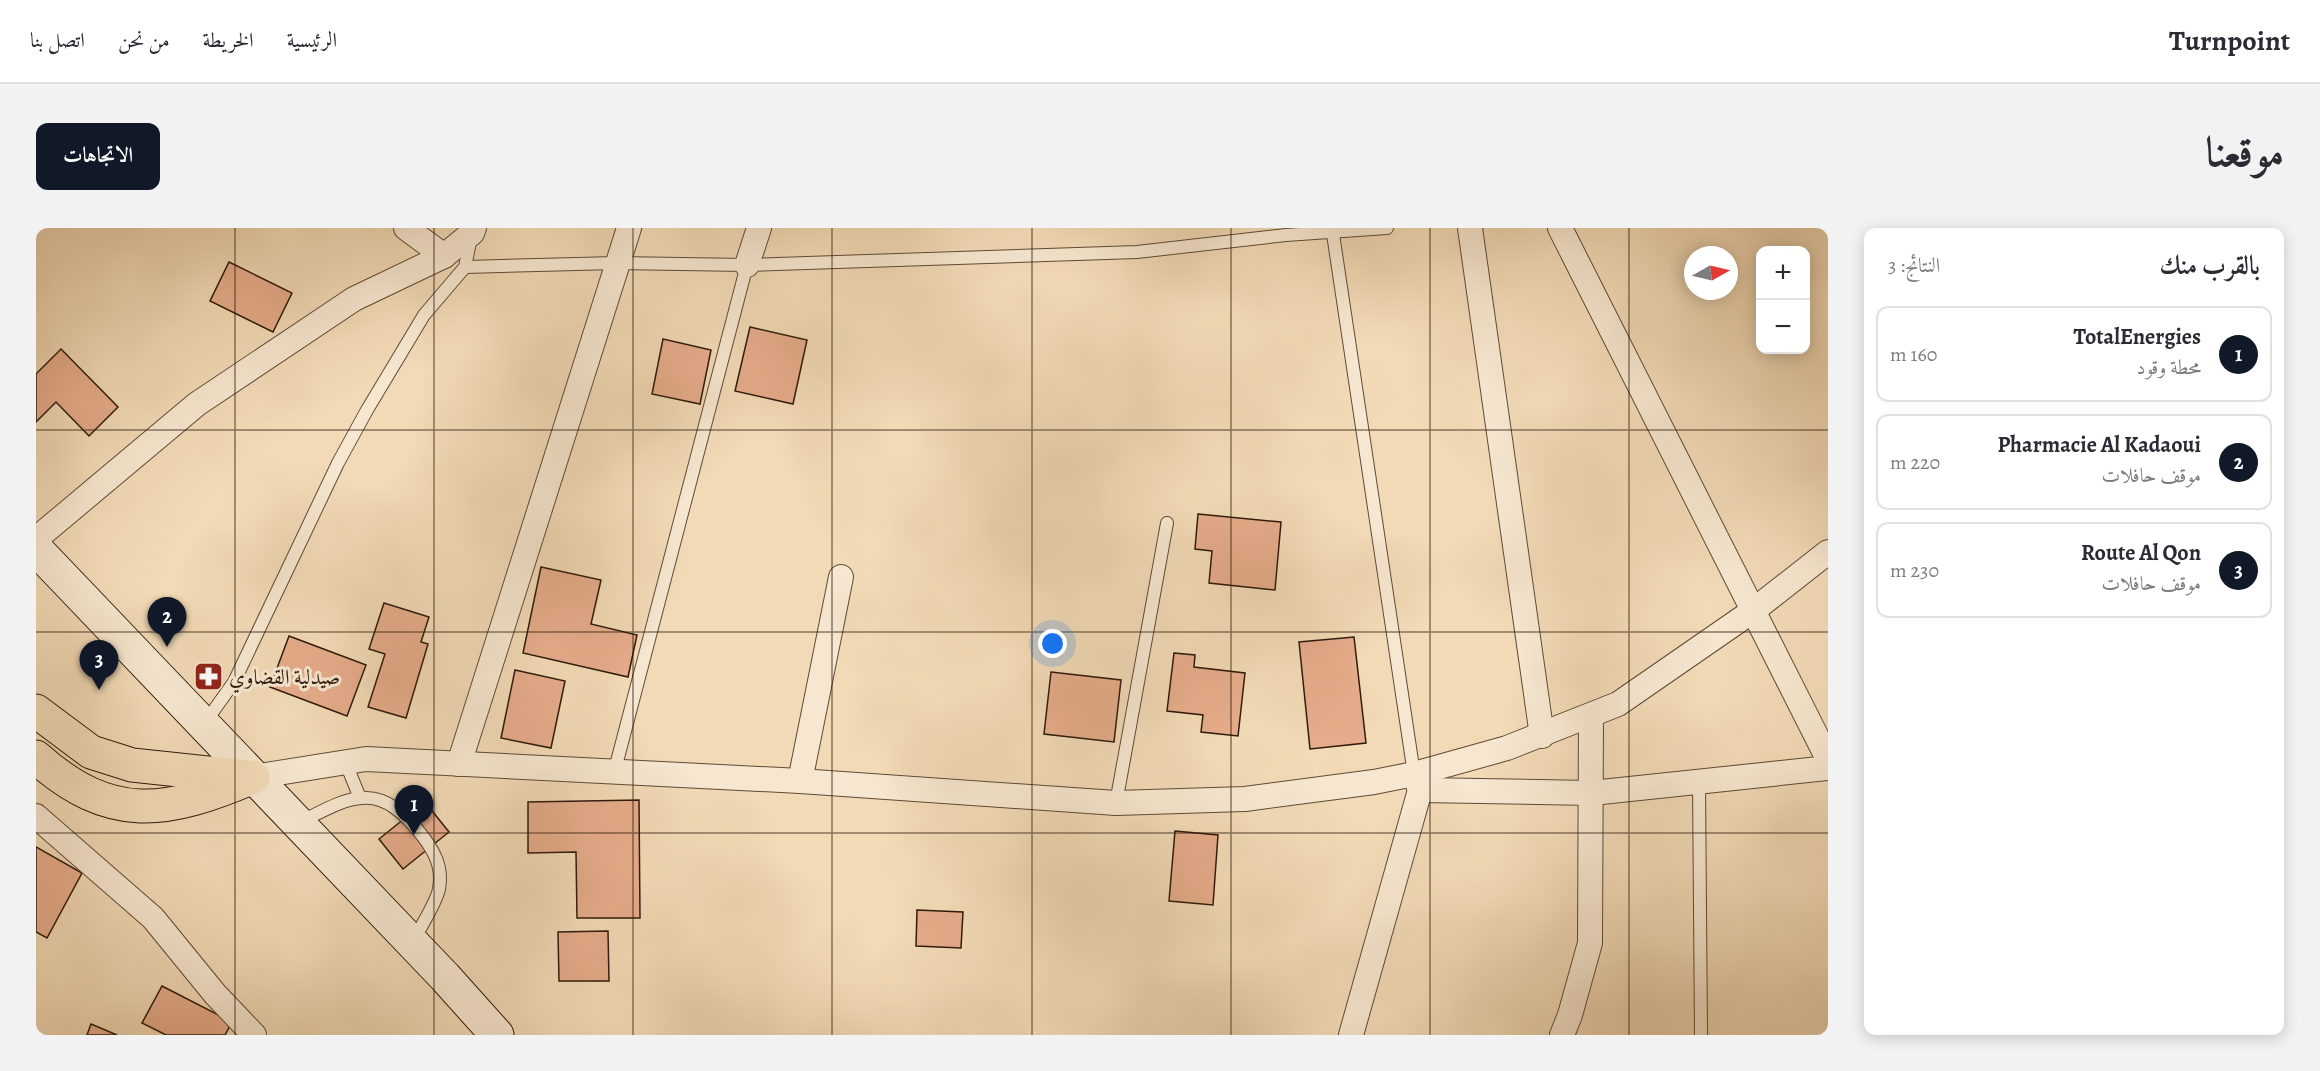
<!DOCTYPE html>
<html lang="ar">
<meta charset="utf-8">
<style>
:root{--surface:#fff;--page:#f2f2f3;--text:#2b2b33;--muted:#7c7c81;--line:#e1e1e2;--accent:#111827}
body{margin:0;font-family:Alegreya,Amiri,serif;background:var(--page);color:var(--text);direction:rtl}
.controls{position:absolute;right:18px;top:18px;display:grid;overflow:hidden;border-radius:12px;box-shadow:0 3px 15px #0003}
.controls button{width:54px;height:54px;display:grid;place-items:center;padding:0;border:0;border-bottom:2px solid var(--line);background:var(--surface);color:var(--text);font:30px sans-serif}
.compass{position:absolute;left:1648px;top:18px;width:54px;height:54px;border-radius:50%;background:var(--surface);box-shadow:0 3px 15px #0003;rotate:82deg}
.you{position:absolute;left:1017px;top:416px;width:21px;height:21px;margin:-15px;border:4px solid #fff;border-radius:50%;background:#1a73e8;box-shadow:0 0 0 9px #1a73e833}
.badge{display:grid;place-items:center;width:39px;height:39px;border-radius:50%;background:var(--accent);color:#fff;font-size:20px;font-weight:700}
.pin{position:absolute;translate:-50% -50px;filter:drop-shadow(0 2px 3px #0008)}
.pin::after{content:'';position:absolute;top:32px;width:21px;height:18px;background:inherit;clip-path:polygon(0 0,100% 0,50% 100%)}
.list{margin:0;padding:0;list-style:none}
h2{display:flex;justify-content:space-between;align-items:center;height:78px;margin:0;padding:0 24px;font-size:26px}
h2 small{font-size:20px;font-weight:400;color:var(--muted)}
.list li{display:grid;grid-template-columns:39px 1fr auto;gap:18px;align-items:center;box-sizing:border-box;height:96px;margin:0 12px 12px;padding:0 12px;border:2px solid var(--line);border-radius:12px}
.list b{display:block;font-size:22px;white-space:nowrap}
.list p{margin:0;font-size:20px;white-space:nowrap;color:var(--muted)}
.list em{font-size:20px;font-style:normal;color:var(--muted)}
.map{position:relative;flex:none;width:1792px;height:807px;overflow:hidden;direction:ltr;border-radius:12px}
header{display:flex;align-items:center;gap:36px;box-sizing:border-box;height:84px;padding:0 30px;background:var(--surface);border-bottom:2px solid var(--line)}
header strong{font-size:28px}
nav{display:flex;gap:33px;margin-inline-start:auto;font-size:21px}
.intro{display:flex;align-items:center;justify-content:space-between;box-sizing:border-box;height:144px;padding:0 36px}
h1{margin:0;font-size:42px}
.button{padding:15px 27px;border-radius:12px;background:var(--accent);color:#fff;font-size:21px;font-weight:700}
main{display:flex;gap:36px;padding:0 36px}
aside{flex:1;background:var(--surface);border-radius:12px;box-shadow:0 3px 15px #0003}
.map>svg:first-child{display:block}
.building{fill:#e6ac8b;stroke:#2e1a0c;stroke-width:1.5}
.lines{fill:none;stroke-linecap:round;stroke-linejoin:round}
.lane-casing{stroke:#5f4a36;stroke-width:14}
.street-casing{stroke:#5f4a36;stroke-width:26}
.secondary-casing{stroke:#2e1a0c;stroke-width:35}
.primary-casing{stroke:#2e1a0c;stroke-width:35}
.lane{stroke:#f7e7d0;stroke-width:12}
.street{stroke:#f7e7d0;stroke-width:24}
.secondary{stroke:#f7e7d0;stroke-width:33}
.primary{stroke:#f2dab6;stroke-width:33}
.grid{fill:none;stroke:#2e1a0c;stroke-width:1.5;stroke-opacity:0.55}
.labels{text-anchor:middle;stroke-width:6;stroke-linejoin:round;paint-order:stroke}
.poi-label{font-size:21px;fill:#2e1a0c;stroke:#f7e7d0;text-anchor:start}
</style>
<header>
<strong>Turnpoint</strong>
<nav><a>الرئيسية</a><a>الخريطة</a><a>من نحن</a><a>اتصل بنا</a></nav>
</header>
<div class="intro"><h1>موقعنا</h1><a class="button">الاتجاهات</a></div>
<main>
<aside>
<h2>بالقرب منك<small>النتائج: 3</small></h2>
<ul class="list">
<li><span class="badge">1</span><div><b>TotalEnergies</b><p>محطة وقود</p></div><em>160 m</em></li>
<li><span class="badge">2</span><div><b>Pharmacie Al Kadaoui</b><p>موقف حافلات</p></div><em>220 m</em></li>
<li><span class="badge">3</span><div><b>Route Al Qon</b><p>موقف حافلات</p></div><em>230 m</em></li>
</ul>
</aside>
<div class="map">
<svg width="1792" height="807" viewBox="0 0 1792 807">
<rect width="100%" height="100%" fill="#f2dab6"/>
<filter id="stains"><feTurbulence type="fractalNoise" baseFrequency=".00333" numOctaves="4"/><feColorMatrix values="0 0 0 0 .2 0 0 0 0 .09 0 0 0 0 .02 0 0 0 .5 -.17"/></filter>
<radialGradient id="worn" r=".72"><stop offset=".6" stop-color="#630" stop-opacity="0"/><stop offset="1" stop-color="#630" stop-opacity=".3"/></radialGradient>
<g class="building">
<polygon points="193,34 256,65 237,104 174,73"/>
<polygon points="714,99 771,112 757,176 699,163"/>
<polygon points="627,111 675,122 664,176 616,166"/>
<polygon points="25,121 82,179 53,208 20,174 0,194 0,146"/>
<polygon points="1162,286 1245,294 1239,362 1173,355 1176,323 1159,321"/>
<polygon points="505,339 565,352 555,396 601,407 592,449 487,425"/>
<polygon points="348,375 393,389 385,414 392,416 370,490 332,479 349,426 333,421"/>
<polygon points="253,408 330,437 311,488 234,459"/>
<polygon points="1318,409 1330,515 1274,521 1263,414"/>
<polygon points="1138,425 1159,427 1158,439 1209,445 1202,508 1165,504 1167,487 1131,483"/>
<polygon points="479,442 529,453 515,520 465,510"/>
<polygon points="1015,444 1085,452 1078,514 1008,506"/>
<polygon points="603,572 604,690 541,690 540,624 492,625 492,574"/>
<polygon points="389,574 413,604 367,641 343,611"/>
<polygon points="1139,603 1182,607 1177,677 1133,673"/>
<polygon points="0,619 46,645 11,710 0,704"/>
<polygon points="881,682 927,684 925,720 880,718"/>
<polygon points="572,703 573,753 523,753 522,704"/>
<polygon points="126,758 196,794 189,807 130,807 106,795"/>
<polygon points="55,796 81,807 51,807"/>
</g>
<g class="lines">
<defs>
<g id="lane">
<polyline points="1297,6 1378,546"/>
<polyline points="429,39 580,35 711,37 1101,24 1250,7 1351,0"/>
<polyline points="168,496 198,454 302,235 331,182 388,87 429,39 435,9"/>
<polyline points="309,533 324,570"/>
<polyline points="578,545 711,37"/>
<polyline points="1663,554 1665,807"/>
<polyline points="1080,575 1131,295"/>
<path d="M 263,595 C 319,565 345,553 388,610 C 399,625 407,640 403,661 C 400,676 384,699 377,714"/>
</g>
<g id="street">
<polyline points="370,0 408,28"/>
<polyline points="1434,0 1506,508"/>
<polyline points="1524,0 1792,531"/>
<polyline points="711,37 723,0"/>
<polyline points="0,311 161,176 318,71 408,28 436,5 438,0"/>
<polyline points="423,536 593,0"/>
<polyline points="1378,546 1384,562 1556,565 1792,540"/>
<polyline points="217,549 330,531 764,553 1080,575 1209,571 1338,554 1378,546 1471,520 1582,476 1718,382 1792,324"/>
<polyline points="764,553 805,349"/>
<polyline points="0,588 117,690 179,766 218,807"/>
<polyline points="1315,807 1384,562"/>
<polyline points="1526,807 1534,787 1554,715 1555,488"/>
</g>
<polyline id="secondary" points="0,321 409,749 461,807"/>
<g id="primary">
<polyline points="0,483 55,524 96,537 209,549"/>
<path d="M 0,529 C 75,596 130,586 217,549"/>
</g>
</defs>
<use href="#lane" class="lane-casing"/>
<use href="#street" class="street-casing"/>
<use href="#secondary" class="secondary-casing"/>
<use href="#primary" class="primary-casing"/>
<use href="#lane" class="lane"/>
<use href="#street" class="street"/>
<use href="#secondary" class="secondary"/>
<use href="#primary" class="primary"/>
</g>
<path class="grid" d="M 199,0 L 199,807M 398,0 L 398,807M 597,0 L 597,807M 796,0 L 796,807M 996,0 L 996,807M 1195,0 L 1195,807M 1394,0 L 1394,807M 1593,0 L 1593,807M 0,202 L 1792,202M 0,404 L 1792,404M 0,605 L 1792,605"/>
<defs>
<symbol id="pharmacy-square" viewBox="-11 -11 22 22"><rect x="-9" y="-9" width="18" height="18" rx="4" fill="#8f2418" stroke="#f7e7d0"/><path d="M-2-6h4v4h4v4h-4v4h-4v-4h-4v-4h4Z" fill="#fff"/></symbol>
</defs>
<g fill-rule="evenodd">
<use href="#pharmacy-square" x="156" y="432" width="33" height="33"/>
</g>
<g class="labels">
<g class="poi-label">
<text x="193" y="456">صيدلية القضاوي</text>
</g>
</g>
<rect width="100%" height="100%" filter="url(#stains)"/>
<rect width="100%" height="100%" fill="url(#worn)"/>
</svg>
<div class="controls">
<button>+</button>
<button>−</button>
</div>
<svg class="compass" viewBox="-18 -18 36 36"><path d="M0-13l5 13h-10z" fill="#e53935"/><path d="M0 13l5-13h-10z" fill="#7c7c81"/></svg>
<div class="you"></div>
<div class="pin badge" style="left:378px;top:607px">1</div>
<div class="pin badge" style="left:131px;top:419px">2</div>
<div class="pin badge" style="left:63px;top:462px">3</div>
</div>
</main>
